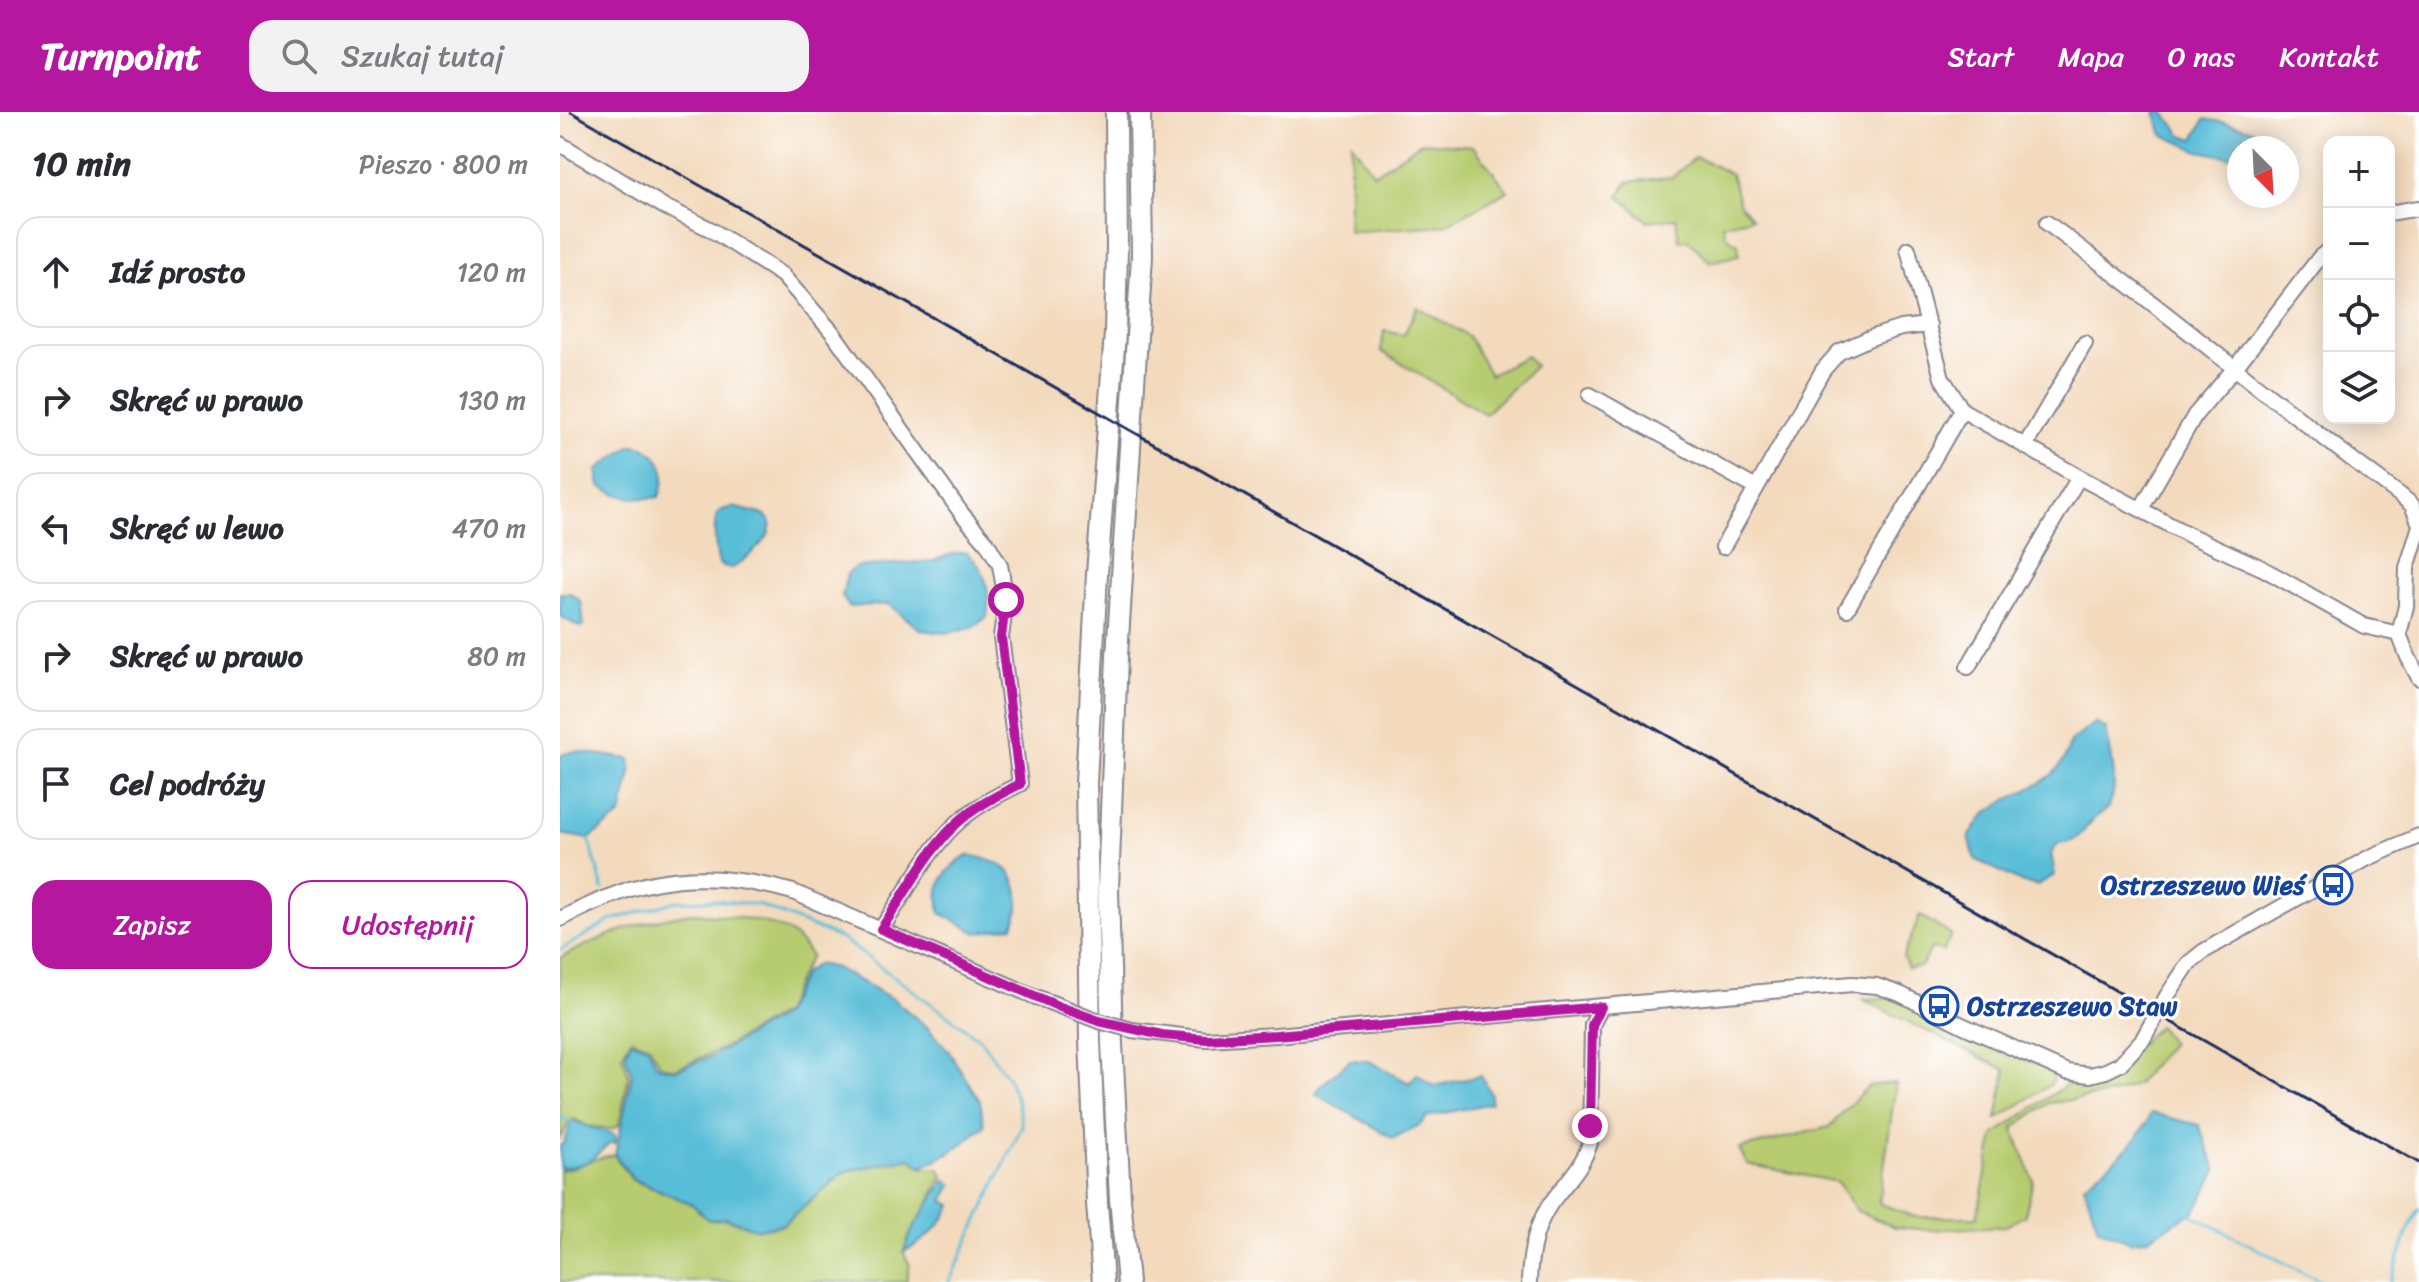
<!DOCTYPE html>
<html lang="pl">
<meta charset="utf-8">
<style>
:root{--surface:#fff;--page:#f2f2f3;--text:#2b2b33;--muted:#7c7c81;--line:#e1e1e2;--accent:#b5179e}
body{margin:0;font-family:Sriracha,sans-serif;background:var(--page);color:var(--text)}
.controls{position:absolute;right:24px;top:24px;display:grid;overflow:hidden;border-radius:16px;box-shadow:0 4px 20px #0003}
.controls button{width:72px;height:72px;display:grid;place-items:center;padding:0;border:0;border-bottom:2px solid var(--line);background:var(--surface);color:var(--text);font:40px sans-serif}
.compass{position:absolute;left:1667px;top:24px;width:72px;height:72px;border-radius:50%;background:var(--surface);box-shadow:0 4px 20px #0003;rotate:156deg}
.stop{position:absolute;width:24px;height:24px;margin:-18px;border:6px solid #b5179e;border-radius:50%;background:#fff}
.stop.end{background:#b5179e;border-color:#fff;box-shadow:0 2px 8px #0008}
.list{margin:0;padding:0;list-style:none}
h2{display:flex;justify-content:space-between;align-items:center;height:104px;margin:0;padding:0 32px;font-size:34px}
h2 small{font-size:26px;font-weight:400;color:var(--muted)}
.list li{display:grid;grid-template-columns:52px 1fr auto;gap:24px;align-items:center;box-sizing:border-box;height:112px;margin:0 16px 16px;padding:0 16px;border:2px solid var(--line);border-radius:24px}
.list b{display:block;font-size:30px;white-space:nowrap}
.list em{font-size:26px;font-style:normal;color:var(--muted)}
.actions{display:flex;gap:16px;padding:24px 32px}
.actions a{flex:1;padding:18px 0;border:2px solid var(--accent);border-radius:24px;text-align:center;font-size:28px;color:var(--accent)}
.actions .main{background:var(--accent);color:#fff}
.icon{flex:none;width:44px;height:44px;fill:none;stroke:currentColor;stroke-width:2;stroke-linecap:round;stroke-linejoin:round}
.map{position:relative;flex:none;width:1859px;height:1170px;overflow:hidden}
header{display:flex;align-items:center;gap:48px;box-sizing:border-box;height:112px;padding:0 40px;background:var(--accent);color:#fff}
header strong{font-size:38px}
nav{display:flex;gap:44px;margin-inline-start:auto;font-size:28px}
.search{width:560px;height:72px;background:var(--page);display:flex;align-items:center;gap:20px;box-sizing:border-box;padding:0 28px;border-radius:24px;color:var(--muted);font-size:30px}
main{display:flex}
aside{flex:1;background:var(--surface)}
.map>svg:first-child{display:block}
.green{fill:#b7cc70;stroke:#697e67;stroke-width:2}
.water{fill:#58bdd7;stroke:#3a769a;stroke-width:2}
.lines{fill:none;stroke-linecap:round;stroke-linejoin:round}
.stream{stroke:#58bdd7;stroke-width:3}
.minor-casing{stroke:#87848e;stroke-width:18}
.highway-casing{stroke:#87848e;stroke-width:24}
.minor{stroke:#fff;stroke-width:14}
.highway{stroke:#fff;stroke-width:20}
.rail{stroke:#1b2f5e;stroke-width:3}
.minor-bridge-casing{stroke:#87848e;stroke-width:18;stroke-linecap:butt}
.minor-bridge{stroke:#fff;stroke-width:14}
.route{stroke:#b5179e;stroke-width:10}
.labels{text-anchor:middle;stroke-width:6;stroke-linejoin:round;paint-order:stroke}
.transit-label{font-size:26px;font-weight:bold;fill:#164399;stroke:#fff;text-anchor:end}
</style>
<header>
<strong>Turnpoint</strong>
<div class="search"><svg class="icon" aria-label="search" viewBox="0 0 24 24"><circle cx="10" cy="10" r="6"/><path d="M15 15l6 6"/></svg>Szukaj tutaj</div>
<nav><a>Start</a><a>Mapa</a><a>O nas</a><a>Kontakt</a></nav>
</header>
<main>
<aside>
<h2>10 min<small>Pieszo · 800 m</small></h2>
<ul class="list">
<li><svg class="icon" aria-label="ahead" viewBox="0 0 24 24"><path d="M12 20V5M6 11l6-6 6 6"/></svg><div><b>Idź prosto</b></div><em>120 m</em></li>
<li><svg class="icon" aria-label="right" viewBox="0 0 24 24"><path d="M7 20v-9h11M14 6l5 5-5 5"/></svg><div><b>Skręć w prawo</b></div><em>130 m</em></li>
<li><svg class="icon" aria-label="left" viewBox="0 0 24 24"><path d="M17 20v-9H6M10 6l-5 5 5 5"/></svg><div><b>Skręć w lewo</b></div><em>470 m</em></li>
<li><svg class="icon" aria-label="right" viewBox="0 0 24 24"><path d="M7 20v-9h11M14 6l5 5-5 5"/></svg><div><b>Skręć w prawo</b></div><em>80 m</em></li>
<li><svg class="icon" aria-label="arrive" viewBox="0 0 24 24"><path d="M6 21V4h12l-3 4 3 4H6"/></svg><div><b>Cel podróży</b></div></li>
</ul>
<div class="actions"><a class="main">Zapisz</a><a>Udostępnij</a></div>
</aside>
<div class="map">
<svg width="1859" height="1170" viewBox="0 0 1859 1170">
<rect width="100%" height="100%" fill="#fff"/>
<filter id="ink" filterUnits="userSpaceOnUse"><feTurbulence type="fractalNoise" baseFrequency=".0125" numOctaves="2"/><feDisplacementMap in="SourceGraphic" scale="16" xChannelSelector="R" yChannelSelector="G"/><feConvolveMatrix kernelMatrix="1 2 1 2 8 2 1 2 1" color-interpolation-filters="sRGB"/></filter>
<filter id="wash" filterUnits="userSpaceOnUse"><feTurbulence type="fractalNoise" baseFrequency=".006" numOctaves="4" result="noise"/><feDisplacementMap in="SourceGraphic" scale="32" xChannelSelector="R" yChannelSelector="G"/><feGaussianBlur stdDeviation="1.8" result="paint"/><feColorMatrix in="noise" values="0 0 0 0 0 0 0 0 0 0 0 0 0 0 0 0 0 1.4 0 .05"/><feComposite in="paint" operator="in"/></filter>
<g filter="url(#wash)">
<rect width="100%" height="100%" fill="#f3dabd"/>
<g class="green">
<polygon points="791,30 814,62 861,30 913,34 948,79 885,113 788,120"/>
<polygon points="1136,45 1171,62 1180,93 1192,106 1163,113 1166,124 1178,132 1179,143 1150,150 1128,128 1119,129 1116,106 1087,109 1059,84 1067,70 1112,65"/>
<polygon points="857,195 908,224 930,263 966,244 975,254 925,302 821,239 824,219 844,223"/>
<path d="M 132,801 C 160,803 212,806 234,824 C 241,830 246,838 251,844 L 240,863 L 223,901 L 159,938 L 115,957 L 100,953 L 90,934 L 71,927 L 62,943 L 69,964 L 59,1013 L 52,1017 L 27,1014 L 14,1007 L 10,1009 L 0,1026 L 0,846 C 46,822 81,809 132,801 Z"/>
<polygon points="1360,803 1391,823 1383,839 1371,836 1361,855 1348,856 1343,845"/>
<polygon points="1331,886 1495,961 1491,972 1437,1007 1446,958 1302,887"/>
<polygon points="1598,914 1611,931 1577,972 1553,982 1489,991 1453,1016 1473,1068 1465,1103 1446,1114 1369,1118 1335,1115 1297,1099 1277,1070 1187,1052 1179,1037 1269,1015 1308,974 1336,971 1319,1091 1355,1105 1417,1105 1434,1023 1512,969 1545,965"/>
<path d="M 54,1043 L 72,1068 L 132,1092 L 148,1108 L 166,1107 L 198,1117 L 223,1113 L 285,1060 L 351,1046 L 362,1056 L 379,1056 L 383,1064 L 343,1140 L 350,1153 L 346,1170 L 0,1170 L 0,1058 C 18,1057 33,1045 54,1043 Z"/>
</g>
<g class="water">
<path d="M 1595,0 L 1604,0 L 1622,23 L 1634,27 L 1645,7 C 1672,12 1701,15 1720,36 L 1679,36 L 1679,48 L 1676,46 L 1639,39 L 1603,23 Z"/>
<path d="M 72,333 C 88,333 104,347 104,364 C 104,371 101,379 99,385 C 76,388 59,386 40,374 L 37,358 Z"/>
<path d="M 173,395 L 205,403 L 211,411 C 210,416 210,420 207,425 C 204,430 177,456 172,456 C 169,456 161,453 159,452 C 156,441 151,407 160,399 C 161,398 171,396 173,395 Z"/>
<path d="M 406,440 C 427,457 431,480 427,505 L 412,516 L 385,521 L 361,518 L 328,492 L 289,495 L 282,484 L 287,462 L 296,455 L 373,449 L 392,442 Z"/>
<polygon points="0,481 10,481 21,489 24,513 19,515 0,504"/>
<path d="M 1535,611 L 1546,617 C 1550,637 1561,679 1547,696 C 1543,701 1536,704 1532,709 C 1519,723 1518,730 1498,732 L 1491,741 L 1495,763 L 1477,773 L 1463,771 L 1415,747 L 1409,725 C 1415,717 1420,707 1428,700 C 1459,676 1502,674 1510,630 Z"/>
<polygon points="16,639 70,647 71,661 61,703 29,727 0,722 0,643"/>
<path d="M 410,743 C 421,746 432,748 442,754 C 461,766 462,795 453,814 L 417,821 L 381,801 C 373,775 385,754 410,743 Z"/>
<polygon points="257,852 276,856 333,887 366,914 388,938 420,989 424,1014 396,1037 362,1055 351,1046 285,1059 223,1112 198,1117 166,1106 149,1108 132,1092 73,1067 55,1043 72,963 65,943 71,929 88,935 97,954 115,958 153,944 223,903 244,861"/>
<polygon points="790,948 809,949 849,971 857,962 873,974 921,964 931,982 931,991 867,1005 860,1013 833,1026 756,982 761,974"/>
<path d="M 1591,1001 L 1639,1013 L 1657,1059 L 1635,1099 L 1588,1126 L 1571,1130 L 1538,1116 L 1524,1073 C 1549,1052 1579,1032 1591,1001 Z"/>
<path d="M 16,1009 C 31,1020 46,1015 56,1024 L 55,1031 L 49,1031 C 30,1050 28,1053 0,1056 L 0,1033 L 3,1032 L 11,1012 Z"/>
<path d="M 385,1067 L 392,1073 L 383,1089 L 392,1093 C 382,1113 365,1129 345,1139 C 346,1118 375,1088 385,1067 Z"/>
</g>
<g class="lines">
<g class="stream">
<polyline points="29,727 43,777"/>
<polyline points="0,838 52,808 117,789 153,788 199,793 282,827 420,927 448,966 457,988 462,1014 389,1170"/>
<polyline points="0,1004 11,1012"/>
<polyline points="1630,1102 1762,1170"/>
<polyline points="1831,1170 1847,1121 1859,1097"/>
</g>
</g>
</g>
<g filter="url(#ink)">
<g class="lines">
<defs>
<g id="minor">
<path d="M 0,32 L 105,95 L 150,117 L 222,163 L 273,221 L 402,402 L 427,431 L 440,453 L 446,488 L 441,525 L 460,672 C 436,684 412,696 393,715 C 364,744 344,784 321,817"/>
<polyline points="1829,101 1859,96"/>
<path d="M 1487,111 C 1607,199 1720,296 1840,383 L 1852,393 L 1859,410"/>
<polyline points="1348,137 1382,266 1402,298 1519,365 1631,424 1702,456 1804,514 1839,522"/>
<polyline points="1030,283 1196,376"/>
<polyline points="1465,334 1525,231"/>
<polyline points="1581,397 1635,303 1674,257 1760,145 1769,138"/>
<polyline points="1859,417 1847,456 1846,494 1839,522 1848,545 1859,566"/>
<polyline points="1163,435 1263,258 1279,240 1310,226 1341,216 1369,213"/>
<polyline points="1287,497 1402,298"/>
<polyline points="1408,555 1519,365"/>
<path d="M 0,807 C 17,799 34,790 51,784 C 112,759 171,763 233,780 L 476,885"/>
<polyline points="1607,884 1629,851 1644,839 1808,746 1859,724"/>
<polyline points="572,918 646,927 716,923 1292,872 1317,874 1340,882 1404,914 1507,960 1530,963 1546,959 1560,952 1583,927"/>
<path d="M 969,1170 C 970,1138 976,1108 997,1083 C 1011,1065 1023,1053 1030,1031 L 1032,913 L 1041,895"/>
</g>
<g id="highway">
<polyline points="543,1170 537,1091 530,928 526,671 537,462 555,221 557,137 556,0"/>
<polyline points="568,1170 560,1087 552,932 548,776 557,544 582,144 580,0"/>
</g>
</defs>
<use href="#minor" class="minor-casing"/>
<use href="#highway" class="highway-casing"/>
<use href="#minor" class="minor"/>
<use href="#highway" class="highway"/>
<polyline class="rail" points="11,0 1859,1051"/>
<defs>
<g id="minor-bridge">
<polyline points="476,885 539,909 572,918"/>
<polyline points="1583,927 1607,884"/>
</g>
</defs>
<use href="#minor-bridge" class="minor-bridge-casing"/>
<use href="#minor-bridge" class="minor-bridge"/>
</g>
</g>
<g class="lines" filter="url(#ink)">
<path class="route" d="M 446,488 L 441,525 L 460,672 C 436,684 412,696 393,715 C 364,744 344,784 321,817 L 500,895 L 539,909 L 602,923 L 646,927 L 716,923 L 1041,895 L 1032,913 L 1030,1014"/>
</g>
<defs>
<symbol id="bus-ring" viewBox="-11 -11 22 22"><circle r="9.5" fill="#fff" stroke="#1a4fb4" stroke-width="1.5"/><path d="M-5-6H5V4H4V6H2V4H-2V6H-4V4H-5ZM-3.5-4V0h7V-4ZM-3.5 1.2v1.5H-2V1.2ZM2 1.2v1.5H3.5V1.2Z" fill="#1a4fb4"/></symbol>
</defs>
<g fill-rule="evenodd">
<use href="#bus-ring" x="1751" y="751" width="44" height="44"/>
<use href="#bus-ring" x="1357" y="872" width="44" height="44"/>
</g>
<g class="labels">
<g class="transit-label">
<text x="1745" y="782">Ostrzeszewo Wieś</text>
<text x="1407" y="903" text-anchor="start">Ostrzeszewo Staw</text>
</g>
</g>
</svg>
<div class="controls">
<button>+</button>
<button>−</button>
<button><svg class="icon" aria-label="locate" viewBox="0 0 24 24"><circle cx="12" cy="12" r="6"/><path d="M12 2v4M12 18v4M2 12h4M18 12h4"/></svg></button>
<button><svg class="icon" aria-label="layers" viewBox="0 0 24 24"><path d="M12 4l9 5-9 5-9-5zM3 14l9 5 9-5"/></svg></button>
</div>
<svg class="compass" viewBox="-18 -18 36 36"><path d="M0-13l5 13h-10z" fill="#e53935"/><path d="M0 13l5-13h-10z" fill="#7c7c81"/></svg>
<div class="stop" style="left:446px;top:488px"></div>
<div class="stop end" style="left:1030px;top:1014px"></div>
</div>
</main>
